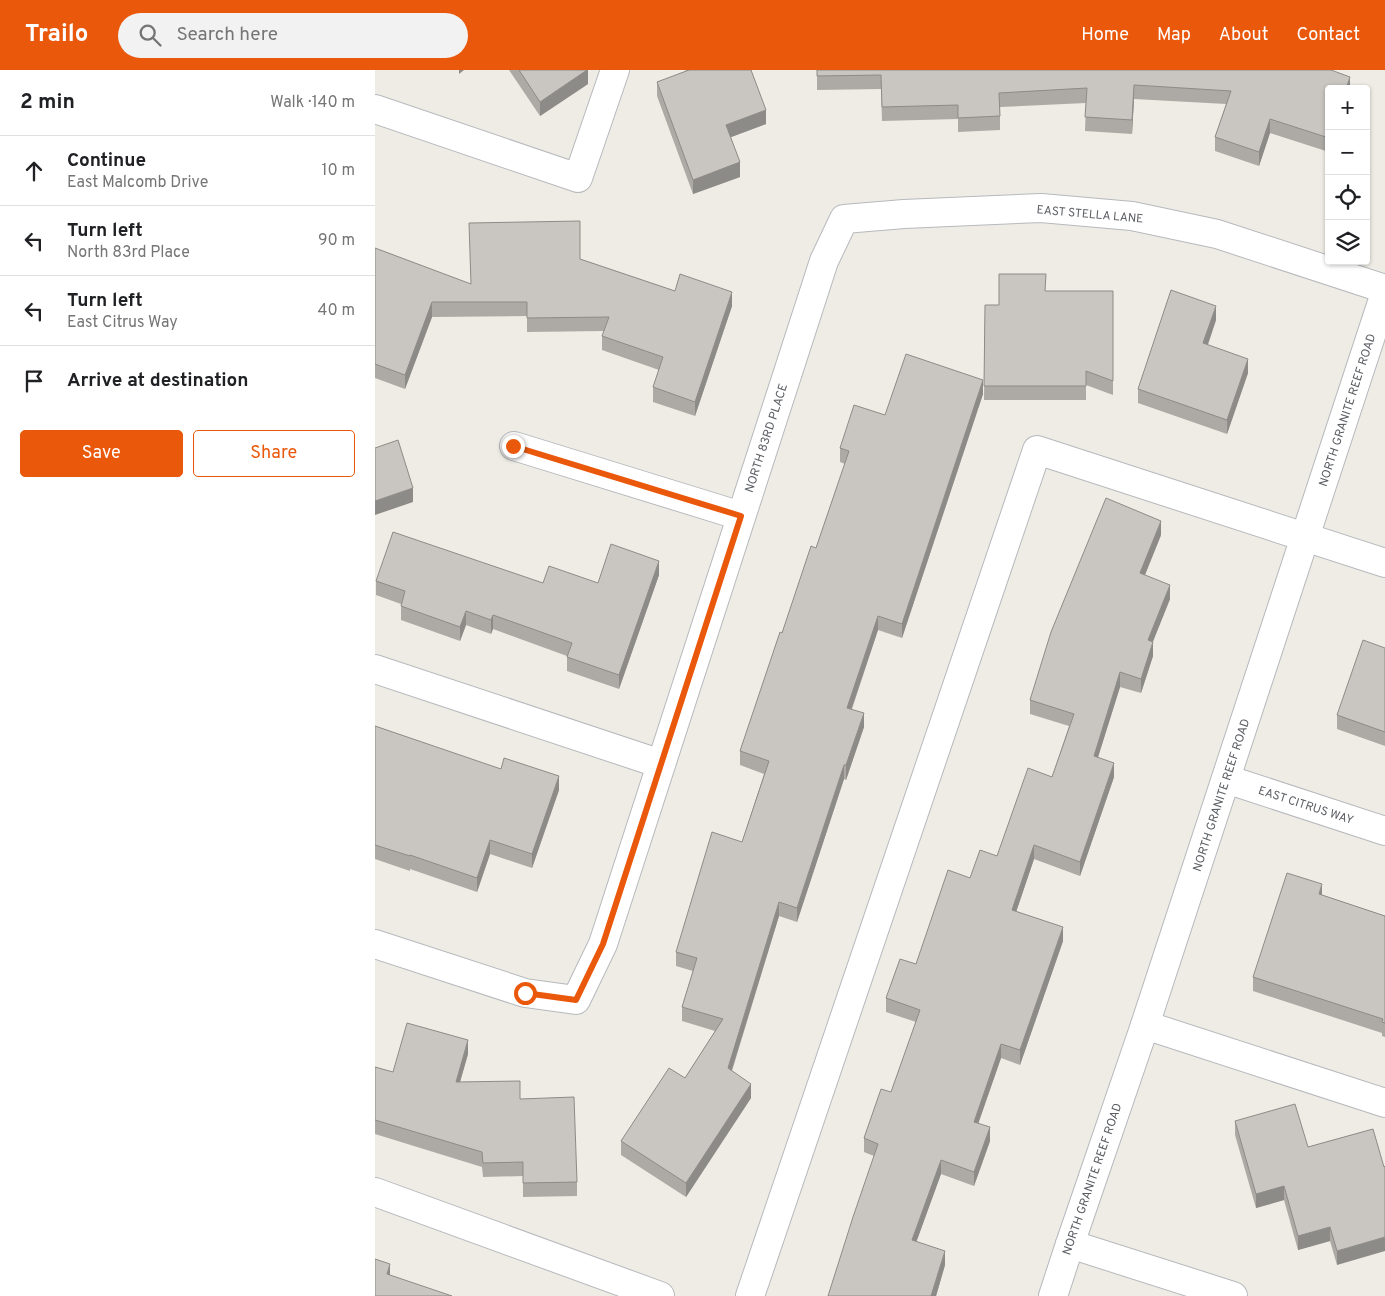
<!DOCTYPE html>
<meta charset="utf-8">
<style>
:root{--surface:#fff;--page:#f2f2f2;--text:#202124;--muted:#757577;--line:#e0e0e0;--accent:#ea580c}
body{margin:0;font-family:Overpass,sans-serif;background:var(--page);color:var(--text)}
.controls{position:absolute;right:15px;top:15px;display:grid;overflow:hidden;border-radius:5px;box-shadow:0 1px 4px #0004}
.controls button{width:45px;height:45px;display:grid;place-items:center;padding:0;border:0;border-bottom:1px solid var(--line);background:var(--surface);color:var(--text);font:25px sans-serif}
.stop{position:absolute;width:15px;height:15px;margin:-11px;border:4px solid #ea580c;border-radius:50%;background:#fff}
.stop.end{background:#ea580c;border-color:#fff;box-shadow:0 1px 5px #0008}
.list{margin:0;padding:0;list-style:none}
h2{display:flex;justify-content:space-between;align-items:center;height:65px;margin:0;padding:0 20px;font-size:21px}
h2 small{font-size:16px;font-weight:400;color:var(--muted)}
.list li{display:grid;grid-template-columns:32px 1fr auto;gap:15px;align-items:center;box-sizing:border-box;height:70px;padding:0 20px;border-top:1px solid var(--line)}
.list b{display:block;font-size:19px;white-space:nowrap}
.list p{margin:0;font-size:16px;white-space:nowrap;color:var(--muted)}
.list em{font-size:16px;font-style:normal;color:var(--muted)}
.actions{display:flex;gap:10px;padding:15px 20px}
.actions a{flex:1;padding:11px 0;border:1px solid var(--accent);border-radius:5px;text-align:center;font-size:18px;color:var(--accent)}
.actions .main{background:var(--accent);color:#fff}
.icon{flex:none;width:28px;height:28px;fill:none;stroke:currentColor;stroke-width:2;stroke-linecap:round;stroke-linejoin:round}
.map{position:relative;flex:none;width:1010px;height:1226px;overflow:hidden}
header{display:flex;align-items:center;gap:30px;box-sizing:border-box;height:70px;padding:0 25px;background:var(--accent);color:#fff}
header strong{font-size:24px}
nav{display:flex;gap:28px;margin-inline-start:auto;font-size:18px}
.search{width:350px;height:45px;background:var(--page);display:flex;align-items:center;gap:12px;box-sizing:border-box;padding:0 18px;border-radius:28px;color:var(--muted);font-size:19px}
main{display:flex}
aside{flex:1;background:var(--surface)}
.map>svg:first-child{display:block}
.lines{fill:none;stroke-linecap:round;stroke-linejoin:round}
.minor-casing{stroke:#b6b9bd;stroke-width:30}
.minor{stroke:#fff;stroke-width:28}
.wall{fill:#adaaa6}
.shaded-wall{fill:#8d8b87}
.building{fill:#c9c6c1;stroke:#8d8b87}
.route{stroke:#ea580c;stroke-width:6}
.labels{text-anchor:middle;stroke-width:4.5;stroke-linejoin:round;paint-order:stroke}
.street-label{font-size:12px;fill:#5c5f64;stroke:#fff}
</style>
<header>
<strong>Trailo</strong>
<div class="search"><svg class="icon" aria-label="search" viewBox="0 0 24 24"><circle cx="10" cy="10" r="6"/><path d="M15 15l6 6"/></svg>Search here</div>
<nav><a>Home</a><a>Map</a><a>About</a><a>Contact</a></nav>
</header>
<main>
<aside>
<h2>2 min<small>Walk · 140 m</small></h2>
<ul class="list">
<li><svg class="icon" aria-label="ahead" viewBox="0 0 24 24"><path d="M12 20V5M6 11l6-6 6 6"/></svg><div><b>Continue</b><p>East Malcomb Drive</p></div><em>10 m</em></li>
<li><svg class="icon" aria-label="left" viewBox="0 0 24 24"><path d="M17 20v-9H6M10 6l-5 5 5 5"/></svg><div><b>Turn left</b><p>North 83rd Place</p></div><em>90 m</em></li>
<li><svg class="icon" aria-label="left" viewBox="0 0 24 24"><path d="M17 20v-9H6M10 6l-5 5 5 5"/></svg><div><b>Turn left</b><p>East Citrus Way</p></div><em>40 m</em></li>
<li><svg class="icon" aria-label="arrive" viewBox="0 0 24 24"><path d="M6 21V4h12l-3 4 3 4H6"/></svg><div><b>Arrive at destination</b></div></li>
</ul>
<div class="actions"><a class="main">Save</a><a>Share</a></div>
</aside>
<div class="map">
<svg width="1010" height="1226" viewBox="0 0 1010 1226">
<rect width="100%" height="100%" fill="#eeece4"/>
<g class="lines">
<defs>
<g id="minor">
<polyline points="0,39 203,108 240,0"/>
<polyline points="139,376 366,446"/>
<polyline points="0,599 286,694"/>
<polyline points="851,709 1010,761"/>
<polyline points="0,874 150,923 201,930 228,874 449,191 469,149 529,144 666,138 757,146 842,164 1010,219"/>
<polyline points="770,955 1010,1033"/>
<polyline points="0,1122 285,1226"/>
<polyline points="695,1174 858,1226"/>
<polyline points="375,1226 662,380 1010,493"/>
<polyline points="678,1226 695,1174 770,955 1010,223"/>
</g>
</defs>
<use href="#minor" class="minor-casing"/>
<use href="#minor" class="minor"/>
</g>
<g class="wall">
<polygon points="134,0 213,0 213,14 165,46"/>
<polygon points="310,0 376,0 391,54 356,67 365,107 318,124 282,26 282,12 311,1"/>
<polygon points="442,0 975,19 954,82 895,63 884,96 840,81 840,67 851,34 759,29 757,64 710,61 711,33 625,37 625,60 583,62 583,49 507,51 506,19 442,20"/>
<polygon points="0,178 95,214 205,189 300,221 357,236 320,346 278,332 278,317 284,300 227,280 227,266 229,261 152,262 152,246 57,247 30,319 0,308"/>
<polygon points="671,221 738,221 738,325 711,315 711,330 609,330 610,235 624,235"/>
<polygon points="841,250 833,275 873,303 852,364 763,333 763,319"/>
<polygon points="608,324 527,568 503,560 477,639 489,657 471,710 469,709 422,852 404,846 357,1001 376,1028 311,1127 246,1085 246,1071 310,1008 340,961 307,951 307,937 318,901 301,896 301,882 367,772 389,704 365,695 365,681 407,563 441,478 470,394 465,392 465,378 510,345"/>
<polygon points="786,465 770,505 795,529 778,571 778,586 766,623 745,617 723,687 739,707 705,806 659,789 641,842 688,871 645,995 626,988 603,1053 615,1071 599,1116 566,1104 541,1172 570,1195 561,1226 499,1086 489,1082 489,1068 516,1022 541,952 511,942 511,928 541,894 595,808 622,786 677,707 694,656 655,644 655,630"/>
<polygon points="284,505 244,619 192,601 192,586 118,559 116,564 91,555 85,571 26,550 26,534 1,525 1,511 223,513"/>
<polygon points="1010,578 1010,676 962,659 962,645"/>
<polygon points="0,656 184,720 157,798 115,784 102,822 35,799 35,801 0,789"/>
<polygon points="947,825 1010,846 1010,967 1007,966 1007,963 878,921 878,907"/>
<polygon points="93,984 85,1012 145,1029 202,1112 202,1126 148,1127 148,1106 108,1107 107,1097 0,1064 0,997 18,1002"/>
<polygon points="860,1051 933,1077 998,1059 962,1195 955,1171 923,1180 909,1130 881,1138 860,1065"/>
</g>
<g class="shaded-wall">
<polygon points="84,0 89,0 84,4"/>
<polygon points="212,0 213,0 213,14 165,46 165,32"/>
<polygon points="975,7 975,19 971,19"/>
<polygon points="759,15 759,29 757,64 757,50"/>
<polygon points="391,40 391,54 351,69 351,55"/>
<polygon points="895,49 895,63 884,96 884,82"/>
<polygon points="365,92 365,107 318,124 318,110"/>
<polygon points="357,222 357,236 320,346 320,332"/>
<polygon points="57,232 57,247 30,319 30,305"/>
<polygon points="841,236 841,250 828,288 828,273"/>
<polygon points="873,289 873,303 852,364 852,350"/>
<polygon points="608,310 608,324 527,568 527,554"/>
<polygon points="38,418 38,432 0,445 0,431"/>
<polygon points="786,451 786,465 765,517 765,503"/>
<polygon points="284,491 284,505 244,619 244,605"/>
<polygon points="795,515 795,529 773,584 773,570"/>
<polygon points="91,541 91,555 85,571 85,557"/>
<polygon points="118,545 118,559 116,564 116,550"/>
<polygon points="503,546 503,560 472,652 472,638"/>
<polygon points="778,572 778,586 766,623 766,609"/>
<polygon points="745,602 745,617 719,700 719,686"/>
<polygon points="489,643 489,657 471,710 471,695"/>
<polygon points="739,693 739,707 705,806 705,792"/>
<polygon points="469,695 469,709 422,852 422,838"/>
<polygon points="184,706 184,720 157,798 157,784"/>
<polygon points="115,770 115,784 102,822 102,808"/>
<polygon points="659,775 659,789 637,854 637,840"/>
<polygon points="947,814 947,828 944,824"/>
<polygon points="404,832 404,846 353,1012 353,998"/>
<polygon points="688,857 688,871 645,995 645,980"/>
<polygon points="93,970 93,984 81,1026 81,1012"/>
<polygon points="626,974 626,988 599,1066 599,1052"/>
<polygon points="376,1014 376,1028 311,1127 311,1113"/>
<polygon points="615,1057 615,1071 599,1116 599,1102"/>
<polygon points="566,1090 566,1104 537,1184 537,1170"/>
<polygon points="909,1116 909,1130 881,1138 881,1124"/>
<polygon points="955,1157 955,1171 923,1180 923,1166"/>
<polygon points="1010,1167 1010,1181 962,1195 962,1181"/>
<polygon points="570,1181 570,1195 561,1226 556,1226"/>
<polygon points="15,1194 15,1208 12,1204"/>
</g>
<g class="building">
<polygon points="144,0 212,0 165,32"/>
<polygon points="314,0 376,0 391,40 351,55 365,92 318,110 282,12"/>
<polygon points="442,0 956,0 975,7 971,19 954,19 954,68 895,49 884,82 840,67 856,21 759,15 757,50 710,47 712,18 624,23 625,46 583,48 583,35 507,37 506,5 442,6"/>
<polygon points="205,151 205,189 300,221 305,204 357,222 320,332 278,317 288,287 227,266 234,247 152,248 152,232 57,232 30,305 0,294 0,178 96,214 94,153"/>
<polygon points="624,204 671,204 670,221 738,221 738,311 711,301 711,316 609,316 610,235 624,235"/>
<polygon points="796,220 841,236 828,273 873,289 852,350 763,319"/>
<polygon points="531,284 608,310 527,554 503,546 472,638 489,643 471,695 469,695 422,838 404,832 353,998 376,1014 311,1113 246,1071 294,998 310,1008 348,949 307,937 322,888 301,882 337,762 367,772 394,691 365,681 405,562 407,563 436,476 441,478 474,381 465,378 479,335 510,345"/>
<polygon points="23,370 38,418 0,431 0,378"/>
<polygon points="731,428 786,451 765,503 795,515 773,570 778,572 766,609 745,602 719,686 739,693 705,792 659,775 637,840 688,857 645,980 626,974 599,1052 615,1057 599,1102 566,1090 537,1170 570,1181 556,1226 453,1226 478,1147 503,1074 489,1068 506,1019 516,1022 545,940 511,928 525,889 541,894 573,800 595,808 605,780 622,786 653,698 677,707 699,644 655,630 676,562"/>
<polygon points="18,462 168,513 174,496 223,513 236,474 284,491 244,605 192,587 197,573 118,545 116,550 91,541 85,557 26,536 30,521 1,511"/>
<polygon points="988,570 1010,578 1010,662 962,645"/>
<polygon points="0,656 126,699 129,688 184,706 157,784 115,770 102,808 35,785 35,786 0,775"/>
<polygon points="912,803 947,814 944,824 1010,846 1010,953 1007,952 1008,949 878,907"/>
<polygon points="32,953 93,970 81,1012 145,1011 145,1029 199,1027 202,1112 148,1113 148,1092 108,1093 107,1082 0,1050 0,997 18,1002"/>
<polygon points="920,1034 933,1077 998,1059 1009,1097 1010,1096 1010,1167 962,1181 955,1157 923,1166 909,1116 881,1124 860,1051"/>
<polygon points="0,1189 15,1194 12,1204 77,1226 0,1226"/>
</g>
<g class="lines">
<polyline class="route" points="138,376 366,446 228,874 201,930 150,923"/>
</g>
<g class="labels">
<g class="street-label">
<text transform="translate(715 144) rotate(5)" y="4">EAST STELLA LANE</text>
<text transform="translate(972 340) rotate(-72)" y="4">NORTH GRANITE REEF ROAD</text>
<text transform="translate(391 368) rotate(-72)" y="4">NORTH 83RD PLACE</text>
<text transform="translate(846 725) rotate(-72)" y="4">NORTH GRANITE REEF ROAD</text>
<text transform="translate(931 735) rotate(18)" y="4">EAST CITRUS WAY</text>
<text transform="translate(717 1109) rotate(-71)" y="4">NORTH GRANITE REEF ROAD</text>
</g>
</g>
</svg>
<div class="controls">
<button>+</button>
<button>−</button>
<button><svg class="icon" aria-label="locate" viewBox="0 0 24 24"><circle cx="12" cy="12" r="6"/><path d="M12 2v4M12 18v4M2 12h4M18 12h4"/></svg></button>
<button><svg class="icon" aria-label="layers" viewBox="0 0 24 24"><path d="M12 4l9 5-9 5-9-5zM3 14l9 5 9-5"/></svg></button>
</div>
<div class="stop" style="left:150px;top:923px"></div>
<div class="stop end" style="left:138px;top:376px"></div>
</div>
</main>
